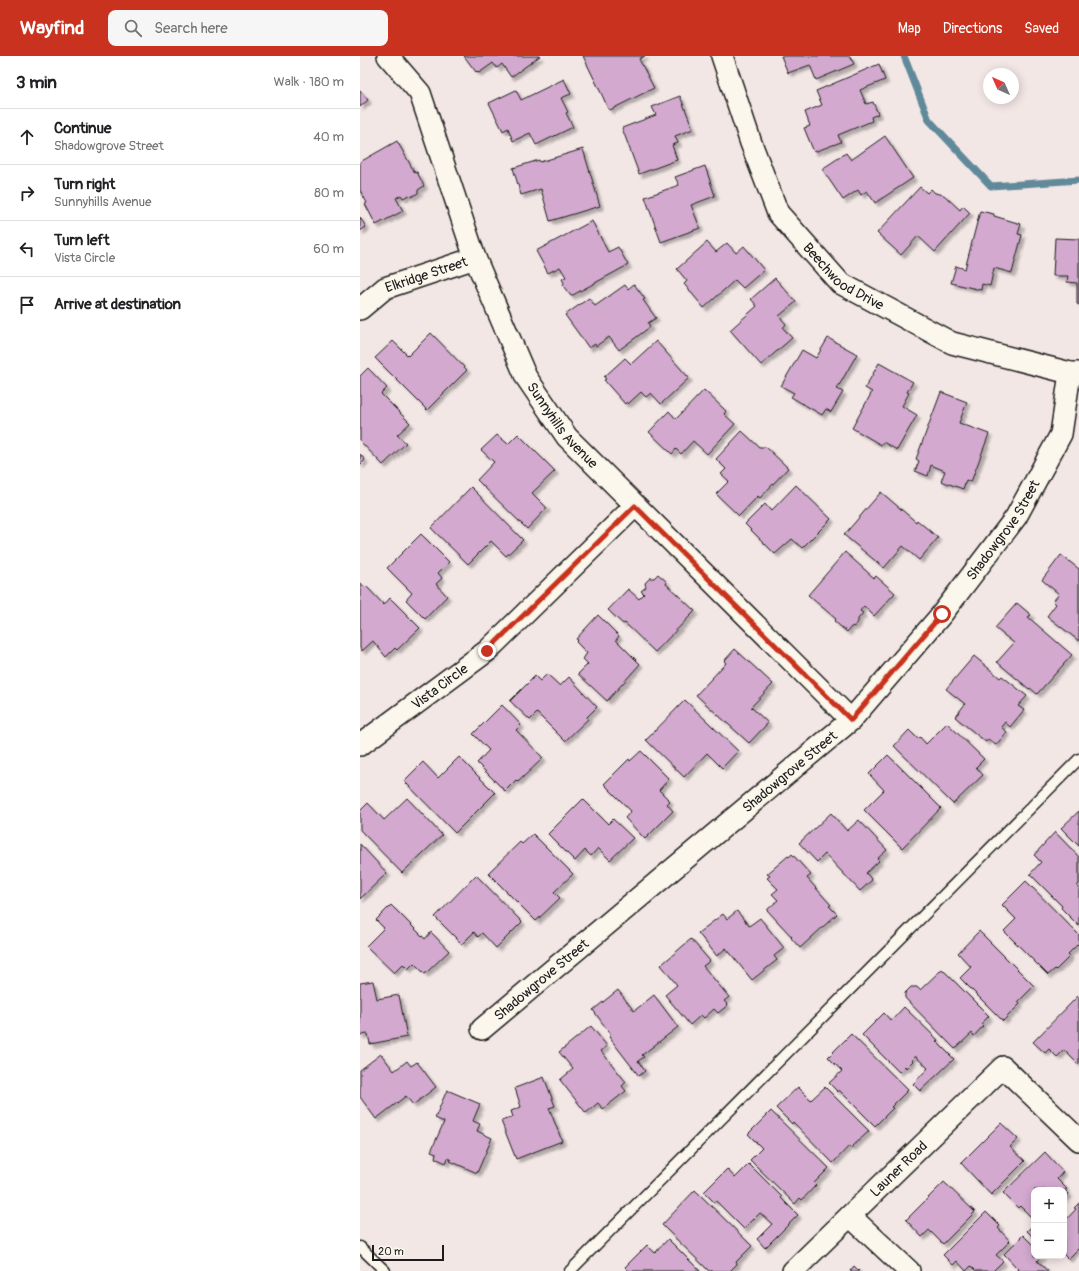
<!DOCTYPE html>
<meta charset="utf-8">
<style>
:root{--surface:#fff;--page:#f6f6f6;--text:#202124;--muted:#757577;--line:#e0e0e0;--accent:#c8321e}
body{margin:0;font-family:Pangolin,sans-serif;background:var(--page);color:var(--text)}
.controls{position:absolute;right:12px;bottom:12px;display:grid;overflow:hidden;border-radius:8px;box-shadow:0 2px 10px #0003}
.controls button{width:36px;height:36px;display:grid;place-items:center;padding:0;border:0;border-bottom:1px solid var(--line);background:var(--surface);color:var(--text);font:20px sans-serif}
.compass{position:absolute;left:623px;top:12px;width:36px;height:36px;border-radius:50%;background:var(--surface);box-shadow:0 2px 10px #0003;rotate:315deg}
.scale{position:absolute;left:12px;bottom:10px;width:72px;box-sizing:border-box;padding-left:4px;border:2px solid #1c1c1c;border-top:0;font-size:11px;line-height:14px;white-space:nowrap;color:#1c1c1c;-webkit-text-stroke:3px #fbf7ec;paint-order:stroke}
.stop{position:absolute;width:12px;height:12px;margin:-9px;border:3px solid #c8321e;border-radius:50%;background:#fff}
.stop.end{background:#c8321e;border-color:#fff;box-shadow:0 1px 4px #0008}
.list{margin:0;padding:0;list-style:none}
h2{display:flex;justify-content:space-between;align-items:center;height:52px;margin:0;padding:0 16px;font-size:17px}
h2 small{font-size:13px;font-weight:400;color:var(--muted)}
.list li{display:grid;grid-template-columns:26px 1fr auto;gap:12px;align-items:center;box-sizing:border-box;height:56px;padding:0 16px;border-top:1px solid var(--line)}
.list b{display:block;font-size:15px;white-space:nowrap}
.list p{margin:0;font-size:13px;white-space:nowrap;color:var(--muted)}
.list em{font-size:13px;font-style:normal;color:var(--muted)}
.icon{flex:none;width:22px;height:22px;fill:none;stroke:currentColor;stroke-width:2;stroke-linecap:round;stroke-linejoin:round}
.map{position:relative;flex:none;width:719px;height:1215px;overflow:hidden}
header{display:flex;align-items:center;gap:24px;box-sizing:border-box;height:56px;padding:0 20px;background:var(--accent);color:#fff}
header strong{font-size:19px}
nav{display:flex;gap:22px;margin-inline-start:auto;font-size:14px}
.search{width:280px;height:36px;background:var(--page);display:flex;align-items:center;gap:10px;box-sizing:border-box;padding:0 14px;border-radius:8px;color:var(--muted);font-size:15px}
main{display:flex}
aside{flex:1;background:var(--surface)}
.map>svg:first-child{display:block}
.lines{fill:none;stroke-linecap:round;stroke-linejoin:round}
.stream{stroke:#60899a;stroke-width:7}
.building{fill:#d3a9cf;stroke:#1c1c1c;filter:url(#shadow)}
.lane-casing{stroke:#1c1c1c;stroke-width:13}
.street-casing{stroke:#1c1c1c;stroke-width:24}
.lane{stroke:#fbf7ec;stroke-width:10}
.street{stroke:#fbf7ec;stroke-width:21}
.route{stroke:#c8321e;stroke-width:5}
.labels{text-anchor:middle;stroke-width:4;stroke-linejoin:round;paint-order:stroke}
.street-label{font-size:14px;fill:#1c1c1c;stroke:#fbf7ec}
</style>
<header>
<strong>Wayfind</strong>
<div class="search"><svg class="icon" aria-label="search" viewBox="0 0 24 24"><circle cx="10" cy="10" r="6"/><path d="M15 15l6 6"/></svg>Search here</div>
<nav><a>Map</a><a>Directions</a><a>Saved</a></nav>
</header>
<main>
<aside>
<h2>3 min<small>Walk · 180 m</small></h2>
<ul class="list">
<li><svg class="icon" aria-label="ahead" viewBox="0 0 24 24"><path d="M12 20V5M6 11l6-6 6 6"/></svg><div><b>Continue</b><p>Shadowgrove Street</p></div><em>40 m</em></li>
<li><svg class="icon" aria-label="right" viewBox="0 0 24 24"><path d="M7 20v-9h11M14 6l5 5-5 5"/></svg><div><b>Turn right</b><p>Sunnyhills Avenue</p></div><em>80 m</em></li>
<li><svg class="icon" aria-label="left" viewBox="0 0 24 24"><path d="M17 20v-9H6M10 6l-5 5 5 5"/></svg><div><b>Turn left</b><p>Vista Circle</p></div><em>60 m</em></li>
<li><svg class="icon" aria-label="arrive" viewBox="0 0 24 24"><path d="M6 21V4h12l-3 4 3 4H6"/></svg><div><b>Arrive at destination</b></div></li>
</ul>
</aside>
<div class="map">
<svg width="719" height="1215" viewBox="0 0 719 1215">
<defs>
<filter id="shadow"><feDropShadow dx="3.5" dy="3.5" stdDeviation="1" flood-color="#0004"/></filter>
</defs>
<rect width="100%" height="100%" fill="#f3e7e6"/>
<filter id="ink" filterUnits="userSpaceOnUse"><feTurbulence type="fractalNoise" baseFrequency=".025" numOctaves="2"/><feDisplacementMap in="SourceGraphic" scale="8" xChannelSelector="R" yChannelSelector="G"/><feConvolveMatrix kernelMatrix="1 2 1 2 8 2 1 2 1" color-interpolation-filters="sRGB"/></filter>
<g filter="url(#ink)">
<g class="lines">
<polyline class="stream" points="544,0 569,64 631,130 719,124"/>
</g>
<g class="building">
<polygon points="104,0 180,0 151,21 142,8 137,12 133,7 119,17 117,15 116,16"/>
<polygon points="223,0 285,0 279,3 294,32 250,54 248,53 243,41"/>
<polygon points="421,0 490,0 494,8 456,24 450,9 428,17"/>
<polygon points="519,8 525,24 500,34 506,48 513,46 518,58 511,61 512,65 478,79 481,86 454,96 444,72 450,70 445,56 462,49 456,35"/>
<polygon points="204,23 211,38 201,42 208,56 206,57 213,71 176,89 170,77 153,85 148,72 143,75 129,47 156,34 161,44"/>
<polygon points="0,34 8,44 0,51"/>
<polygon points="320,40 333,73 315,80 318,87 312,89 317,104 279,118 262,72 296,59 292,51"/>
<polygon points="525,80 553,122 515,147 507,135 501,139 498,134 483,144 462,113 486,97 491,104"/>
<polygon points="37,85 55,117 57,116 64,130 58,134 58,137 51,141 49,139 43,142 41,139 36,142 43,155 16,169 5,148 7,147 0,134 0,106"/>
<polygon points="223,93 240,150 190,165 181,133 161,139 153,112 179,104 180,106"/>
<polygon points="345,110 355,140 331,149 340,172 301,186 285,141 319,129 315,121"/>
<polygon points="560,131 567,137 571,133 575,137 584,139 600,154 603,150 610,157 575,196 558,180 541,199 517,177"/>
<polygon points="620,155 634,158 634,160 661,168 658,178 662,179 652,217 634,212 630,230 622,228 621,234 591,227 596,210 605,213"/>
<polygon points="0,161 6,171 0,175"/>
<polygon points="232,165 248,196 258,191 268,209 211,240 203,230 204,227 202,223 206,221 200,211 188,217 176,195"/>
<polygon points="695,182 719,183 719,249 717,248 717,227 707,226 708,220 693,220"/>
<polygon points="347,186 356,196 367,187 376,197 384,190 404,214 383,232 375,224 344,252 324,228 327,225 317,213"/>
<polygon points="415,222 436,246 419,260 426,268 423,272 432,282 401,309 370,274 397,250 391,243"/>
<polygon points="274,228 285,243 283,244 296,262 288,267 290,271 259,294 249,281 236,290 235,288 229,292 205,259 229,242 235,250 265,229 268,233"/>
<polygon points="71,277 107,314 67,354 15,302 33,285 48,300"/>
<polygon points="468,282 497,298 477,333 483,336 471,356 466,353 462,359 431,341 434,337 421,330 442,294 456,302"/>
<polygon points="296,285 329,322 301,348 291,337 286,341 281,336 268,348 267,346 265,348 244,324 246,323 244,321 265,302 271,308"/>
<polygon points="519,307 553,326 547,336 549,337 542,350 557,359 537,394 523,386 521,389 492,372 512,336 505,332"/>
<polygon points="8,312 27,332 21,338 50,367 37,379 46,387 23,409 0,385 0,320"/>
<polygon points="344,334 366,355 364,358 375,368 347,398 333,385 321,398 316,393 312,398 289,376 309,355 316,363"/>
<polygon points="581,336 607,346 599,367 629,378 611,426 606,424 603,433 581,425 585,415 571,409 568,420 555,415 559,405 556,403"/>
<polygon points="382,375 399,391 406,391 428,412 400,442 398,440 379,460 356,438 369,425 361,418 366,413 356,403"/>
<polygon points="158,378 195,415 172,437 187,452 167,473 117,424 134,406 121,394 137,379 148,388"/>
<polygon points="0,398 5,404 0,409"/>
<polygon points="436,429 471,463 442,492 432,483 415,498 385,468 405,448 411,455"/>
<polygon points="111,431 163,484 146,500 131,485 108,508 71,472"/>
<polygon points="521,436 556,466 557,464 578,482 559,504 543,490 524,512 484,479"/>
<polygon points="61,478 89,506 78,517 82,522 76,528 87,540 65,563 46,544 52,537 27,512"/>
<polygon points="485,496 514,522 516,520 535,537 514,560 504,550 500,555 503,557 498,563 498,566 495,570 491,571 487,576 474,565 476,563 448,539"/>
<polygon points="701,499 719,513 719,585 687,560 696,548 693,545 699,538 682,524"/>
<polygon points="298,518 307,526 306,528 335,555 295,596 265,567 263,568 248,554 268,533 279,543 284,538 281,535 286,531 285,527 290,522 294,522"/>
<polygon points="0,527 5,531 6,530 24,549 30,542 60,572 37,594 35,592 26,601 13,585 2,595 0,592"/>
<polygon points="657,547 671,559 668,561 712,599 677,638 670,632 669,633 637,606 654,587 635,572"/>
<polygon points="238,559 259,580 256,584 280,608 247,645 218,618 228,608 223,603 227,597 216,586 218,584 216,583"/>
<polygon points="375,593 413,628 391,651 408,667 389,687 336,639 366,607 364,605"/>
<polygon points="614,600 640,622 642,620 667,640 658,650 664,654 650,671 645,666 641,671 647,676 636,689 628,683 626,686 595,661 605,648 586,633"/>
<polygon points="187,618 200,630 209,621 237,651 227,661 228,663 205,685 177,657 170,664 150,645 175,620 180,625"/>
<polygon points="325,644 378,695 362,712 347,697 324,721 286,684"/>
<polygon points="142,649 161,669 156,674 183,702 158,726 156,724 145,735 117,707 129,694 113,678"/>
<polygon points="587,667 624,703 616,711 623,719 593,748 534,690 549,674 558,683 560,681 566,688"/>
<polygon points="281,695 309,723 299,734 310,745 307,748 313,755 285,783 265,762 271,755 244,728 269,703 270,705"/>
<polygon points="528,699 581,752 542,792 504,754 524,734 509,718"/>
<polygon points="99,701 135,737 95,777 44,725 63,706 78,722"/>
<polygon points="47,742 82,779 42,817 0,774 0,755 8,747 24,764"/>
<polygon points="223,743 248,768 253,763 273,782 250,804 238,792 231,800 225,794 215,805 188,778"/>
<polygon points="719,755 719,790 701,772"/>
<polygon points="471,757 487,775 499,764 527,794 517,803 519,805 506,817 512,824 500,835 465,798 457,806 439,787"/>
<polygon points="695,776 719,801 719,828 717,830 719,832 719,870 701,852 702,850 670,818 681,806 674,799"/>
<polygon points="173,778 213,818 194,836 200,842 176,865 128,817 160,786 162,788"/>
<polygon points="0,788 27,817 0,843"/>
<polygon points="432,798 451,819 447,822 471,849 469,850 477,858 440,892 431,882 432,881 407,854 418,844 412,838 418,833 407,822 410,820 407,818 428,800 429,801"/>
<polygon points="116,819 162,866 136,892 122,877 118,881 114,876 102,888 75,861"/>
<polygon points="666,825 719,879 719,887 708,898 710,900 696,914 695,913 688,919 644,875 656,863 642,849"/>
<polygon points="31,849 65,883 71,876 89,895 65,918 54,907 48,913 43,908 34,917 6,890 24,872 16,864"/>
<polygon points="377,855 389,870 400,862 424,892 414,900 417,904 392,924 366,892 357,900 338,877 363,858 367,863"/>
<polygon points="619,875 674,930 658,946 660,948 643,965 600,922 611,911 598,897"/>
<polygon points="331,883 350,905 343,910 369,941 364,945 368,949 358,957 354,953 344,962 341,959 330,969 305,939 317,929 301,909"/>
<polygon points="582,913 629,960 621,968 623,970 614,980 612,977 595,993 545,942 545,937 551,931 557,931 560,934"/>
<polygon points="13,925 17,943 39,939 47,981 10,988 8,978 0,979 0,927"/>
<polygon points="258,934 274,955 294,939 318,971 282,999 284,1001 278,1005 285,1015 279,1020 249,981 251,979 233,954"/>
<polygon points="718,940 719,941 719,1007 718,1008 704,994 697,1001 689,993 685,997 673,986"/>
<polygon points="544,951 578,984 576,985 594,1003 560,1035 553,1028 568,1012 555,1000 552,1003 553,1005 546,1012 545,1010 539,1016 502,979 524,957 531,965"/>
<polygon points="231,970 247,990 241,995 266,1026 262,1030 266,1035 243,1053 238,1047 226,1057 200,1024 213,1013 199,996"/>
<polygon points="491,978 548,1034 531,1051 533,1052 515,1070 479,1034 478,1036 469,1027 482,1015 468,1001"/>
<polygon points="21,998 34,1015 47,1005 51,1010 57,1006 76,1031 53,1049 46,1040 16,1063 0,1041 0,1014"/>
<polygon points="184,1021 195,1050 189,1052 202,1085 156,1103 141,1065 153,1061 151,1055 161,1051 155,1032"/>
<polygon points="438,1031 451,1044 465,1031 509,1075 491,1092 489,1090 473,1107 433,1066 432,1068 416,1052"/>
<polygon points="87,1034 120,1048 113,1065 120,1068 117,1075 132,1082 117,1117 90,1105 91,1104 88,1102 86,1107 75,1102 76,1097 71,1095 84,1066 75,1062"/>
<polygon points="411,1055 469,1112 454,1127 456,1129 442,1144 440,1142 435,1148 390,1104 402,1092 388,1078"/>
<polygon points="641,1067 658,1083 650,1091 665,1105 631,1139 601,1107"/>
<polygon points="685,1096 703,1116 697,1123 707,1133 705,1134 709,1138 704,1143 704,1134 674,1134 673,1163 660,1150 658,1152 643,1137"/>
<polygon points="389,1108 422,1141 421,1142 438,1159 405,1192 397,1183 412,1168 400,1157 384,1173 356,1145 354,1146 344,1136 367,1113 375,1122"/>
<polygon points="584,1126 615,1156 583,1188 569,1174 562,1181 546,1164"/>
<polygon points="335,1134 392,1190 376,1206 377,1208 370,1215 349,1215 302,1169"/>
<polygon points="719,1147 719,1192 708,1203 704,1199 704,1166 716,1153 714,1152"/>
<polygon points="626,1156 640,1170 638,1172 650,1185 636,1199 643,1205 633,1215 616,1215 611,1210 606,1215 597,1205 593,1209 583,1199"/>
<polygon points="674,1168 674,1182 667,1175"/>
<polygon points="663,1179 674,1190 674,1200 682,1200 677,1205 688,1215 656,1215 658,1213 644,1198"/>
<polygon points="308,1183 340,1215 269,1215 265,1211 287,1189 295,1197"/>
<polygon points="494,1210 499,1215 490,1215"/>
</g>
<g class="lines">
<defs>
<g id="lane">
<polyline points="0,1191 25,1215"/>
<polyline points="210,1215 719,703"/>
</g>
<g id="street">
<path id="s1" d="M 28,0 L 60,37 L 115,202 L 166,321 L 207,381 L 491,664"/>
<path id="s2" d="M 362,0 L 391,87 L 418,157 L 480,227 L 592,287 L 710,317 L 719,317"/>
<path id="s3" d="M 0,253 L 25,232 L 115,202"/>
<path id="s4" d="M 0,689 L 127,595 L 275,450"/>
<path id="s5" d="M 122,973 L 491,664 L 582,558 L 656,461 L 701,378 L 710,317"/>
<polyline points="490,1160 549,1215"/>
<path id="s6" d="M 433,1215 L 643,1011 L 719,1084"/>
</g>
</defs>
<use href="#lane" class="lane-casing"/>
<use href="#street" class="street-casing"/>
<use href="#lane" class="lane"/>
<use href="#street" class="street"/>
</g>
</g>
<g class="lines" filter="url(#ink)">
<polyline class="route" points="127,595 275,450 491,664 582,558"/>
</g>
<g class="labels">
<g class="street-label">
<text dy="5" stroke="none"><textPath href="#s2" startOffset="259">Beechwood Drive</textPath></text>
<text dy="5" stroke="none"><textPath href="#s3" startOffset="76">Elkridge Street</textPath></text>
<text dy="5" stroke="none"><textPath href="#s1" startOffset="413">Sunnyhills Avenue</textPath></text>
<text dy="5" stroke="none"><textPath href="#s5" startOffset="725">Shadowgrove Street</textPath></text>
<text dy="5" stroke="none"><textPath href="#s4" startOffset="99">Vista Circle</textPath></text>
<text dy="5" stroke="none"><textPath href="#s5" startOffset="401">Shadowgrove Street</textPath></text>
<text dy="5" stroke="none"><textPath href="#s5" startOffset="77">Shadowgrove Street</textPath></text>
<text dy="5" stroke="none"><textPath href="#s6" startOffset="147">Launer Road</textPath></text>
</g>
</g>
</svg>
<div class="controls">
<button>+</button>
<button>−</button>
</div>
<svg class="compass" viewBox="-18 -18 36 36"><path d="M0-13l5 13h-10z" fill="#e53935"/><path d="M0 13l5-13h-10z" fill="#757577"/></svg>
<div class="scale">20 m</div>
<div class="stop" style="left:582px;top:558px"></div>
<div class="stop end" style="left:127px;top:595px"></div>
</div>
</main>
